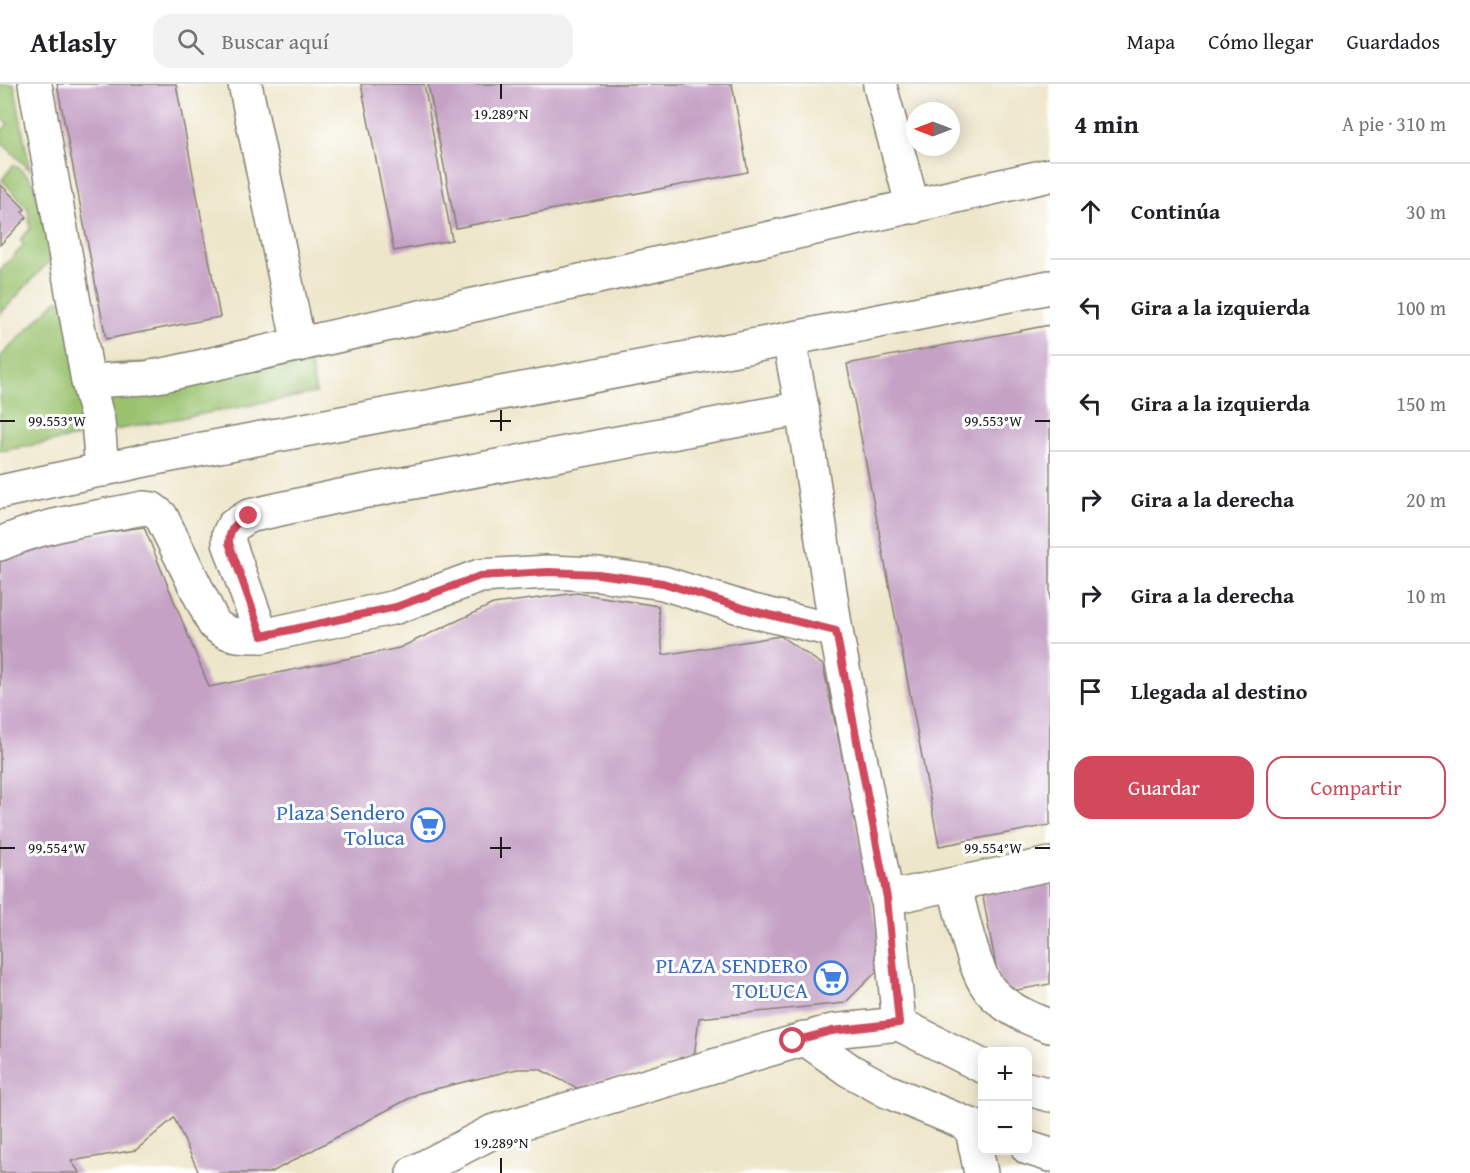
<!DOCTYPE html>
<html lang="es">
<meta charset="utf-8">
<style>
:root{--surface:#fff;--page:#f2f2f2;--text:#202124;--muted:#757577;--line:#e0e0e0;--accent:#d1495b}
body{margin:0;font-family:"Gentium Book Plus",serif;background:var(--page);color:var(--text)}
.controls{position:absolute;right:18px;bottom:18px;display:grid;overflow:hidden;border-radius:12px;box-shadow:0 3px 15px #0003}
.controls button{width:54px;height:54px;display:grid;place-items:center;padding:0;border:0;border-bottom:2px solid var(--line);background:var(--surface);color:var(--text);font:30px sans-serif}
.compass{position:absolute;left:906px;top:18px;width:54px;height:54px;border-radius:50%;background:var(--surface);box-shadow:0 3px 15px #0003;rotate:270deg}
.stop{position:absolute;width:18px;height:18px;margin:-14px;border:4px solid #d1495b;border-radius:50%;background:#fff}
.stop.end{background:#d1495b;border-color:#fff;box-shadow:0 2px 6px #0008}
.list{margin:0;padding:0;list-style:none}
h2{display:flex;justify-content:space-between;align-items:center;height:78px;margin:0;padding:0 24px;font-size:26px}
h2 small{font-size:20px;font-weight:400;color:var(--muted)}
.list li{display:grid;grid-template-columns:39px 1fr auto;gap:18px;align-items:center;box-sizing:border-box;height:96px;padding:0 24px;border-top:2px solid var(--line)}
.list b{display:block;font-size:22px;white-space:nowrap}
.list em{font-size:20px;font-style:normal;color:var(--muted)}
.actions{display:flex;gap:12px;padding:18px 24px}
.actions a{flex:1;padding:14px 0;border:2px solid var(--accent);border-radius:18px;text-align:center;font-size:21px;color:var(--accent)}
.actions .main{background:var(--accent);color:#fff}
.icon{flex:none;width:33px;height:33px;fill:none;stroke:currentColor;stroke-width:2;stroke-linecap:round;stroke-linejoin:round}
.map{position:relative;flex:none;width:1050px;height:1089px;overflow:hidden}
header{display:flex;align-items:center;gap:36px;box-sizing:border-box;height:84px;padding:0 30px;background:var(--surface);border-bottom:2px solid var(--line)}
header strong{font-size:28px}
nav{display:flex;gap:33px;margin-inline-start:auto;font-size:21px}
.search{width:420px;height:54px;background:var(--page);display:flex;align-items:center;gap:15px;box-sizing:border-box;padding:0 21px;border-radius:18px;color:var(--muted);font-size:22px}
main{display:flex}
aside{flex:1;background:var(--surface)}
.map>svg:first-child{display:block}
.green{fill:#9ac26e;stroke:#5b6f45;stroke-width:1.5}
.building{fill:#c4a1c5}
.lines{fill:none;stroke-linecap:round;stroke-linejoin:round}
.minor-casing{stroke:#858173;stroke-width:36}
.minor{stroke:#fff;stroke-width:33}
.route{stroke:#d1495b;stroke-width:8}
.ticks{fill:none;stroke:#1c1c1c;stroke-width:2}
.labels{text-anchor:middle;stroke-width:6;stroke-linejoin:round;paint-order:stroke}
.shop-label{font-size:22px;fill:#366cbe;stroke:#fff;text-anchor:end}
.ticks-label{font-size:15px;text-anchor:middle;fill:#1c1c1c;stroke:#fff;stroke-width:6;stroke-linejoin:round;paint-order:stroke}
</style>
<header>
<strong>Atlasly</strong>
<div class="search"><svg class="icon" aria-label="search" viewBox="0 0 24 24"><circle cx="10" cy="10" r="6"/><path d="M15 15l6 6"/></svg>Buscar aquí</div>
<nav><a>Mapa</a><a>Cómo llegar</a><a>Guardados</a></nav>
</header>
<main>
<div class="map">
<svg width="1050" height="1089" viewBox="0 0 1050 1089">
<rect width="100%" height="100%" fill="#fff"/>
<filter id="ink" filterUnits="userSpaceOnUse"><feTurbulence type="fractalNoise" baseFrequency=".0167" numOctaves="2"/><feDisplacementMap in="SourceGraphic" scale="12" xChannelSelector="R" yChannelSelector="G"/><feConvolveMatrix kernelMatrix="1 2 1 2 8 2 1 2 1" color-interpolation-filters="sRGB"/></filter>
<filter id="wash" filterUnits="userSpaceOnUse"><feTurbulence type="fractalNoise" baseFrequency=".008" numOctaves="4" result="noise"/><feDisplacementMap in="SourceGraphic" scale="24" xChannelSelector="R" yChannelSelector="G"/><feGaussianBlur stdDeviation="1.35" result="paint"/><feColorMatrix in="noise" values="0 0 0 0 0 0 0 0 0 0 0 0 0 0 0 0 0 1.4 0 .05"/><feComposite in="paint" operator="in"/></filter>
<g filter="url(#wash)">
<rect width="100%" height="100%" fill="#eee6ca"/>
<g class="green">
<polygon points="0,0 14,0 30,86 0,57 0,49 8,40 0,32"/>
<polygon points="14,80 32,96 53,173 0,230 0,186 24,161 20,156 30,145 28,124 2,96"/>
<polygon points="57,216 69,219 90,281 309,273 316,309 0,367 0,273"/>
</g>
<g id="blocks">
<g class="building">
<polygon points="57,0 176,0 220,233 106,255"/>
<polygon points="361,0 424,0 452,156 394,167"/>
<polygon points="428,0 732,0 748,88 456,144"/>
<polygon points="0,100 25,125 22,128 27,133 0,161"/>
<polygon points="1050,241 1050,741 939,762 847,280"/>
<polygon points="144,443 209,603 399,564 493,520 577,509 658,522 663,571 780,552 823,581 885,879 845,919 699,934 694,973 577,1004 539,985 517,985 419,1009 270,1089 199,1089 174,1034 136,1066 71,1077 80,1089 0,1089 0,473 26,460"/>
<polygon points="1050,790 1050,900 1001,909 981,803"/>
</g>
</g>
</g>
<g filter="url(#ink)">
<use href="#blocks" fill-opacity="0" stroke="#858173" stroke-width="1.5"/>
<g class="lines">
<defs>
<g id="minor">
<polyline points="35,0 88,297 146,294 168,290 1050,91"/>
<polyline points="245,0 299,261"/>
<polyline points="880,2 913,123"/>
<polyline points="789,255 802,324 836,547"/>
<polyline points="88,297 98,337 102,386"/>
<polyline points="0,408 150,375 789,255 1050,203"/>
<path d="M 0,460 C 45,440 95,434 143,424 L 152,425 L 161,432 L 214,540 C 228,553 244,552 262,552 L 396,523 L 480,492 L 548,488 L 598,490 L 663,499 L 749,526 L 836,547 L 887,814 L 899,940"/>
<polyline points="262,552 229,459 229,450 233,442 249,432 335,413 802,324"/>
<path d="M 954,801 C 962,829 971,875 985,899 C 997,920 1028,935 1050,942"/>
<polyline points="887,814 1050,780"/>
<polyline points="804,954 849,986 887,1007 982,1046"/>
<polyline points="1028,1005 1050,1011"/>
<polyline points="971,1041 981,1089"/>
<polyline points="1028,1064 1050,1071"/>
<polyline points="413,1089 494,1047 832,947 899,940 982,982"/>
</g>
</defs>
<use href="#minor" class="minor-casing"/>
<use href="#minor" class="minor"/>
</g>
</g>
<g class="lines" filter="url(#ink)">
<path class="route" d="M 249,432 C 236,439 229,444 229,459 L 262,552 L 396,523 L 480,492 L 548,488 L 598,490 L 663,499 L 749,526 L 836,547 L 887,814 L 899,939 L 832,947 L 793,957"/>
</g>
<path class="ticks" d="M 501,0 L 501,15M 501,326 L 501,347M 0,337 L 15,337M 490,337 L 511,337M 1035,337 L 1050,337M 501,753 L 501,774M 0,764 L 15,764M 490,764 L 511,764M 1035,764 L 1050,764M 501,1074 L 501,1089"/>
<defs>
<symbol id="supermarket-ring" viewBox="-11 -11 22 22"><circle r="9.5" fill="#fff" stroke="#3f7fe0" stroke-width="1.5"/><path d="M-6-5.5h2.5l.6 2H6L4.5 2H-2.5L-4.4-4H-6ZM-1.5 3.2a1.3 1.3 0 1 0 .1 0ZM3 3.2a1.3 1.3 0 1 0 .1 0Z" fill="#3f7fe0"/></symbol>
</defs>
<g fill-rule="evenodd">
<use href="#supermarket-ring" x="409" y="722" width="38" height="38"/>
<use href="#supermarket-ring" x="812" y="875" width="38" height="38"/>
</g>
<g class="labels">
<g class="shop-label">
<text x="405" y="736">Plaza Sendero<tspan x="405" dy="25">Toluca</tspan></text>
<text x="808" y="889">PLAZA SENDERO<tspan x="808" dy="25">TOLUCA</tspan></text>
</g>
</g>
<g class="ticks-label">
<text x="501" y="35">19.289°N</text>
<text x="993" y="342">99.553°W</text>
<text x="57" y="342">99.553°W</text>
<text x="993" y="769">99.554°W</text>
<text x="57" y="769">99.554°W</text>
<text x="501" y="1064">19.289°N</text>
</g>
</svg>
<div class="controls">
<button>+</button>
<button>−</button>
</div>
<svg class="compass" viewBox="-18 -18 36 36"><path d="M0-13l5 13h-10z" fill="#e53935"/><path d="M0 13l5-13h-10z" fill="#757577"/></svg>
<div class="stop" style="left:793px;top:957px"></div>
<div class="stop end" style="left:249px;top:432px"></div>
</div>
<aside>
<h2>4 min<small>A pie · 310 m</small></h2>
<ul class="list">
<li><svg class="icon" aria-label="ahead" viewBox="0 0 24 24"><path d="M12 20V5M6 11l6-6 6 6"/></svg><div><b>Continúa</b></div><em>30 m</em></li>
<li><svg class="icon" aria-label="left" viewBox="0 0 24 24"><path d="M17 20v-9H6M10 6l-5 5 5 5"/></svg><div><b>Gira a la izquierda</b></div><em>100 m</em></li>
<li><svg class="icon" aria-label="left" viewBox="0 0 24 24"><path d="M17 20v-9H6M10 6l-5 5 5 5"/></svg><div><b>Gira a la izquierda</b></div><em>150 m</em></li>
<li><svg class="icon" aria-label="right" viewBox="0 0 24 24"><path d="M7 20v-9h11M14 6l5 5-5 5"/></svg><div><b>Gira a la derecha</b></div><em>20 m</em></li>
<li><svg class="icon" aria-label="right" viewBox="0 0 24 24"><path d="M7 20v-9h11M14 6l5 5-5 5"/></svg><div><b>Gira a la derecha</b></div><em>10 m</em></li>
<li><svg class="icon" aria-label="arrive" viewBox="0 0 24 24"><path d="M6 21V4h12l-3 4 3 4H6"/></svg><div><b>Llegada al destino</b></div></li>
</ul>
<div class="actions"><a class="main">Guardar</a><a>Compartir</a></div>
</aside>
</main>
